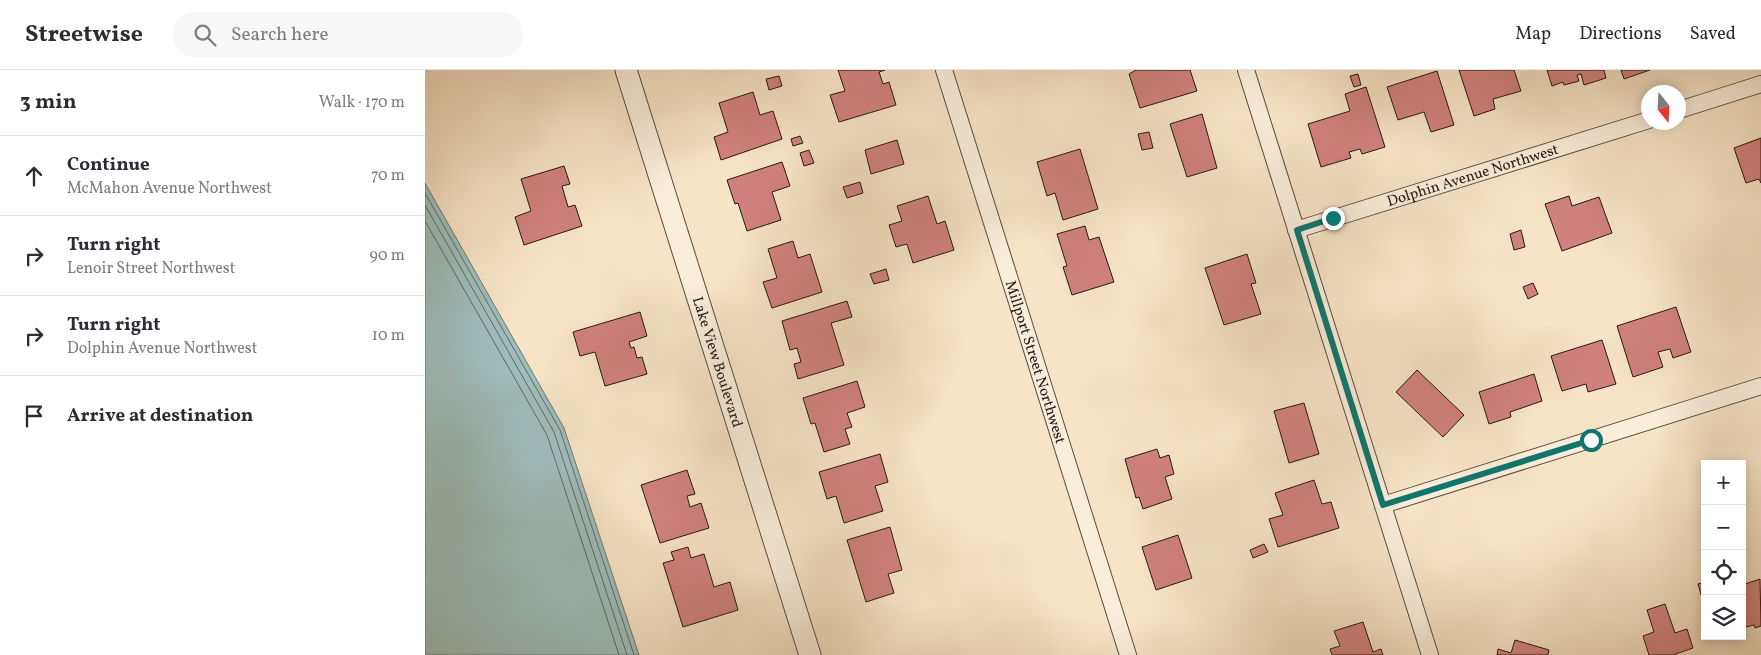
<!DOCTYPE html>
<meta charset="utf-8">
<style>
:root{--surface:#fff;--page:#f7f7f7;--text:#2b2b33;--muted:#7c7c81;--line:#e1e1e2}
body{margin:0;font-family:Vollkorn,serif;background:var(--page);color:var(--text)}
.controls{position:absolute;right:15px;bottom:15px;display:grid;overflow:hidden;border-radius:0px;box-shadow:0 2px 12px #0003}
.controls button{width:45px;height:45px;display:grid;place-items:center;padding:0;border:0;border-bottom:1px solid var(--line);background:var(--surface);color:var(--text);font:25px sans-serif}
.compass{position:absolute;left:1216px;top:15px;width:45px;height:45px;border-radius:50%;background:var(--surface);box-shadow:0 2px 12px #0003;rotate:162deg}
.stop{position:absolute;width:15px;height:15px;margin:-11px;border:4px solid #0f766e;border-radius:50%;background:#fff}
.stop.end{background:#0f766e;border-color:#fff;box-shadow:0 1px 5px #0008}
.list{margin:0;padding:0;list-style:none}
h2{display:flex;justify-content:space-between;align-items:center;height:65px;margin:0;padding:0 20px;font-size:21px}
h2 small{font-size:16px;font-weight:400;color:var(--muted)}
.list li{display:grid;grid-template-columns:32px 1fr auto;gap:15px;align-items:center;box-sizing:border-box;height:80px;padding:0 20px;border-top:1px solid var(--line)}
.list b{display:block;font-size:19px;white-space:nowrap}
.list p{margin:0;font-size:16px;white-space:nowrap;color:var(--muted)}
.list em{font-size:16px;font-style:normal;color:var(--muted)}
.icon{flex:none;width:28px;height:28px;fill:none;stroke:currentColor;stroke-width:2;stroke-linecap:round;stroke-linejoin:round}
.map{position:relative;flex:none;width:1336px;height:585px;overflow:hidden}
header{display:flex;align-items:center;gap:30px;box-sizing:border-box;height:70px;padding:0 25px;background:var(--surface);border-bottom:1px solid var(--line)}
header strong{font-size:24px}
nav{display:flex;gap:28px;margin-inline-start:auto;font-size:18px}
.search{width:350px;height:45px;background:var(--page);display:flex;align-items:center;gap:12px;box-sizing:border-box;padding:0 18px;border-radius:28px;color:var(--muted);font-size:19px}
main{display:flex}
aside{flex:1;background:var(--surface)}
.map>svg:first-child{display:block}
.water{fill:#9ebdbb;stroke:#6d7b77}
.lines{fill:none;stroke-linecap:round;stroke-linejoin:round}
.shore{stroke:#606b66;stroke-width:1}
.building{fill:#d0817d;stroke:#231912}
.minor-casing{stroke:#584c3f;stroke-width:18}
.tertiary-casing{stroke:#584c3f;stroke-width:23}
.minor{stroke:#faedda;stroke-width:16}
.tertiary{stroke:#faedda;stroke-width:21}
.route{stroke:#0f766e;stroke-width:6}
.labels{text-anchor:middle;stroke-width:4;stroke-linejoin:round;paint-order:stroke}
.street-label{font-size:15px;fill:#231912;stroke:#faedda}
</style>
<header>
<strong>Streetwise</strong>
<div class="search"><svg class="icon" aria-label="search" viewBox="0 0 24 24"><circle cx="10" cy="10" r="6"/><path d="M15 15l6 6"/></svg>Search here</div>
<nav><a>Map</a><a>Directions</a><a>Saved</a></nav>
</header>
<main>
<aside>
<h2>3 min<small>Walk · 170 m</small></h2>
<ul class="list">
<li><svg class="icon" aria-label="ahead" viewBox="0 0 24 24"><path d="M12 20V5M6 11l6-6 6 6"/></svg><div><b>Continue</b><p>McMahon Avenue Northwest</p></div><em>70 m</em></li>
<li><svg class="icon" aria-label="right" viewBox="0 0 24 24"><path d="M7 20v-9h11M14 6l5 5-5 5"/></svg><div><b>Turn right</b><p>Lenoir Street Northwest</p></div><em>90 m</em></li>
<li><svg class="icon" aria-label="right" viewBox="0 0 24 24"><path d="M7 20v-9h11M14 6l5 5-5 5"/></svg><div><b>Turn right</b><p>Dolphin Avenue Northwest</p></div><em>10 m</em></li>
<li><svg class="icon" aria-label="arrive" viewBox="0 0 24 24"><path d="M6 21V4h12l-3 4 3 4H6"/></svg><div><b>Arrive at destination</b></div></li>
</ul>
</aside>
<div class="map">
<svg width="1336" height="585" viewBox="0 0 1336 585">
<rect width="100%" height="100%" fill="#f7e3c6"/>
<filter id="stains"><feTurbulence type="fractalNoise" baseFrequency=".004" numOctaves="4"/><feColorMatrix values="0 0 0 0 .2 0 0 0 0 .09 0 0 0 0 .02 0 0 0 .5 -.17"/></filter>
<radialGradient id="worn" r=".72"><stop offset=".6" stop-color="#630" stop-opacity="0"/><stop offset="1" stop-color="#630" stop-opacity=".3"/></radialGradient>
<polygon class="water" points="0,113 139,358 214,585 0,585"/>
<g class="lines">
<g class="shore">
<polyline points="0,123 135,360 209,585"/>
<polyline points="0,135 129,362 202,585"/>
<polyline points="0,151 122,365 194,585"/>
</g>
</g>
<g class="building">
<polygon points="413,0 460,0 454,2 458,14 464,12 471,35 414,52 405,25 420,21"/>
<polygon points="711,0 765,0 772,21 715,38 704,4"/>
<polygon points="1034,0 1089,0 1096,21 1068,29 1070,39 1049,46"/>
<polygon points="1122,0 1179,0 1181,8 1159,15 1156,4 1152,5 1154,11 1139,15 1138,12 1127,16"/>
<polygon points="1196,0 1225,0 1199,9"/>
<polygon points="1012,1 1029,55 1006,62 999,42 973,50 962,17"/>
<polygon points="933,4 936,15 929,17 925,6"/>
<polygon points="354,6 357,16 344,20 341,9"/>
<polygon points="941,17 960,77 937,84 935,79 924,82 926,88 896,97 883,54 925,41 920,24"/>
<polygon points="328,22 335,45 348,41 357,69 296,90 289,67 303,62 294,33"/>
<polygon points="777,44 792,98 762,107 745,54"/>
<polygon points="724,62 728,78 717,80 713,64"/>
<polygon points="375,66 378,73 368,76 366,69"/>
<polygon points="1336,68 1336,113 1334,109 1321,113 1309,78"/>
<polygon points="472,70 479,94 446,104 440,80"/>
<polygon points="655,79 673,139 638,150 630,123 622,126 612,92"/>
<polygon points="384,80 389,93 379,96 375,83"/>
<polygon points="357,92 365,116 347,122 356,150 322,161 313,133 310,134 302,110"/>
<polygon points="139,96 145,114 137,116 143,137 150,135 157,156 99,175 90,147 106,141 96,109"/>
<polygon points="435,112 438,123 422,128 418,117"/>
<polygon points="503,126 512,154 520,151 529,180 488,193 482,174 471,177 464,155 477,151 472,136"/>
<polygon points="1144,126 1147,136 1174,127 1187,163 1137,181 1120,134"/>
<polygon points="660,156 664,170 674,167 689,212 647,225 638,197 642,196 632,164"/>
<polygon points="1096,160 1100,177 1089,180 1085,164"/>
<polygon points="368,171 373,188 385,184 397,222 347,238 338,212 352,208 343,179"/>
<polygon points="822,184 831,213 826,214 836,244 799,255 780,198"/>
<polygon points="461,199 464,210 449,214 445,204"/>
<polygon points="1108,213 1113,224 1103,229 1098,217"/>
<polygon points="422,231 427,247 406,253 419,295 373,309 369,294 376,292 372,278 365,280 357,251"/>
<polygon points="1251,237 1266,282 1248,288 1245,279 1233,282 1238,297 1208,307 1192,256"/>
<polygon points="215,242 222,266 204,272 206,278 209,277 212,288 217,287 222,304 180,316 170,282 155,286 148,262"/>
<polygon points="1177,270 1191,314 1163,322 1161,314 1137,321 1126,286"/>
<polygon points="992,300 1039,345 1018,367 971,322"/>
<polygon points="1109,304 1117,331 1085,342 1086,347 1064,354 1054,322"/>
<polygon points="432,311 440,337 422,343 427,357 420,359 425,374 399,382 390,353 386,354 378,328"/>
<polygon points="879,333 894,384 864,393 849,341"/>
<polygon points="732,379 735,388 744,385 749,404 740,407 747,429 718,439 714,427 711,428 700,389"/>
<polygon points="455,384 463,412 450,416 458,441 419,453 411,426 402,429 394,402"/>
<polygon points="262,400 270,424 262,426 265,437 276,433 284,458 235,473 216,415"/>
<polygon points="889,410 897,434 906,432 914,458 853,477 844,449 858,445 850,423"/>
<polygon points="465,457 477,500 463,504 469,523 441,532 422,470"/>
<polygon points="753,465 767,508 731,520 717,477"/>
<polygon points="839,474 843,482 828,488 825,480"/>
<polygon points="263,477 266,488 279,484 289,517 305,512 313,540 258,557 238,493 249,490 246,482"/>
<polygon points="1335,509 1336,556 1330,558 1329,555 1317,558 1317,564 1317,515"/>
<polygon points="1280,512 1280,538 1273,514"/>
<polygon points="1240,534 1250,563 1262,559 1268,578 1248,585 1224,585 1218,566 1229,562 1222,540"/>
<polygon points="938,552 948,582 956,579 958,585 907,585 905,579 915,576 909,561"/>
<polygon points="1090,570 1124,580 1123,585 1072,585 1073,579 1086,583"/>
</g>
<g class="lines">
<defs>
<g id="minor">
<path id="s1" d="M 519,0 L 703,585"/>
<polyline points="821,0 1005,585"/>
<polyline points="1254,40 1336,14"/>
<path id="s2" d="M 871,160 L 1224,50"/>
<polyline points="958,435 1336,316"/>
</g>
<g id="tertiary">
<path id="s3" d="M 201,0 L 385,585"/>
</g>
</defs>
<use href="#minor" class="minor-casing"/>
<use href="#tertiary" class="tertiary-casing"/>
<use href="#minor" class="minor"/>
<use href="#tertiary" class="tertiary"/>
</g>
<g class="lines">
<polyline class="route" points="908,148 872,160 958,435 1166,370"/>
</g>
<g class="labels">
<g class="street-label">
<text dy="5" stroke="none"><textPath href="#s2" startOffset="185">Dolphin Avenue Northwest</textPath></text>
<text dy="5" stroke="none"><textPath href="#s3" startOffset="306">Lake View Boulevard</textPath></text>
<text dy="5" stroke="none"><textPath href="#s1" startOffset="306">Millport Street Northwest</textPath></text>
</g>
</g>
<rect width="100%" height="100%" filter="url(#stains)"/>
<rect width="100%" height="100%" fill="url(#worn)"/>
</svg>
<div class="controls">
<button>+</button>
<button>−</button>
<button><svg class="icon" aria-label="locate" viewBox="0 0 24 24"><circle cx="12" cy="12" r="6"/><path d="M12 2v4M12 18v4M2 12h4M18 12h4"/></svg></button>
<button><svg class="icon" aria-label="layers" viewBox="0 0 24 24"><path d="M12 4l9 5-9 5-9-5zM3 14l9 5 9-5"/></svg></button>
</div>
<svg class="compass" viewBox="-18 -18 36 36"><path d="M0-13l5 13h-10z" fill="#e53935"/><path d="M0 13l5-13h-10z" fill="#7c7c81"/></svg>
<div class="stop" style="left:1166px;top:370px"></div>
<div class="stop end" style="left:908px;top:148px"></div>
</div>
</main>
